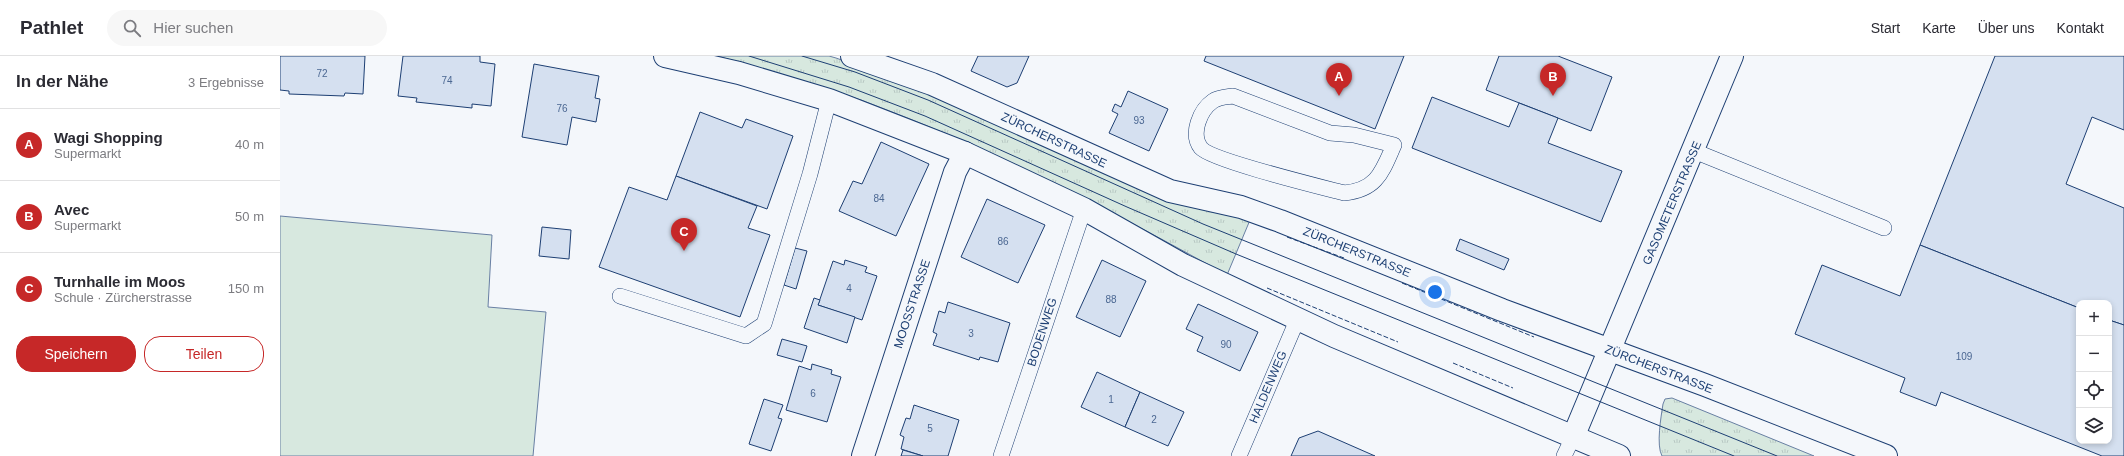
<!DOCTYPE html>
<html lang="de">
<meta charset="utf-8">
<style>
:root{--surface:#fff;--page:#f7f7f7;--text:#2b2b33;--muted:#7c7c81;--line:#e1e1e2;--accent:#c62828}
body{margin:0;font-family:Arial,sans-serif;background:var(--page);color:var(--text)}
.controls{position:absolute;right:12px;bottom:12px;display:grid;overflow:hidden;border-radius:8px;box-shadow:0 2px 6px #0003}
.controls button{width:36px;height:36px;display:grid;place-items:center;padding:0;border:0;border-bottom:1px solid var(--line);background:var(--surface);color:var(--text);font:20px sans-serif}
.you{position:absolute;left:1155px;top:236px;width:14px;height:14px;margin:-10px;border:3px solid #fff;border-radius:50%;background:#1a73e8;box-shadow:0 0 0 6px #1a73e833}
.badge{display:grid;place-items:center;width:26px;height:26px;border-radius:50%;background:var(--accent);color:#fff;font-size:13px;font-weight:700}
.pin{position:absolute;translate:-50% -33px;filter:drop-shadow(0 1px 2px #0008)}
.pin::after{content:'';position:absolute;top:21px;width:14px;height:12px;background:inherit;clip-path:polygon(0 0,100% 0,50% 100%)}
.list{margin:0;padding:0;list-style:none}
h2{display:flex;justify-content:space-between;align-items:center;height:52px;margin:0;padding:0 16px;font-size:17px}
h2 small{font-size:13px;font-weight:400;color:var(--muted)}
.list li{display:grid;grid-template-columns:26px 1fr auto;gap:12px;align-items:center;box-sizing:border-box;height:72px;padding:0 16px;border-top:1px solid var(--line)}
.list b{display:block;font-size:15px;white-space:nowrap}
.list p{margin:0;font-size:13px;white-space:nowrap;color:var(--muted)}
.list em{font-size:13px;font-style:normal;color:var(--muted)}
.actions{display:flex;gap:8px;padding:12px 16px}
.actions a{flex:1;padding:9px 0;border:1px solid var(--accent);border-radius:16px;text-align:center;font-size:14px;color:var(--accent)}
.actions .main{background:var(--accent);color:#fff}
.icon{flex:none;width:22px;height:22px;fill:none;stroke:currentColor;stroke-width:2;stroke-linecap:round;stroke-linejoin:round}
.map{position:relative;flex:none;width:1844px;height:400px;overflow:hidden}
header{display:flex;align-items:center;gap:24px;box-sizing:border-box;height:56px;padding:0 20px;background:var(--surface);border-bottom:1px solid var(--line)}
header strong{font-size:19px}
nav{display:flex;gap:22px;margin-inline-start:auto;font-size:14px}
.search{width:280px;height:36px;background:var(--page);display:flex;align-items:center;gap:10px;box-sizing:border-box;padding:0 14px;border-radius:22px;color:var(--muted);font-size:15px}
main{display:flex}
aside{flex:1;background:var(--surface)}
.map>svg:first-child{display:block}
.grass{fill:url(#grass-tufts);stroke:#687fa3}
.pitch{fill:#d7e8df;stroke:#687fa3}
.building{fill:#d5e0f0;stroke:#1d3f73}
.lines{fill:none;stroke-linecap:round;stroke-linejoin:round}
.lane-casing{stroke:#1d3f73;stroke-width:16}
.street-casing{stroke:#1d3f73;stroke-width:24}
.secondary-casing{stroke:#1d3f73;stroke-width:24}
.lane{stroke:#f4f7fb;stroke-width:15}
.street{stroke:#f4f7fb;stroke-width:22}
.secondary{stroke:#f4f7fb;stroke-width:22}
.tram{stroke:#1d3f73;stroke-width:1}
.fence{stroke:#1d3f73;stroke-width:1;stroke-dasharray:5 2;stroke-linecap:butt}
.labels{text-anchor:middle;stroke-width:3;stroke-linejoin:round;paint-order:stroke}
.number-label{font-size:10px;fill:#4b6792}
.street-label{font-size:12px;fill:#1d3f73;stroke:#f4f7fb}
</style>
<header>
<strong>Pathlet</strong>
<div class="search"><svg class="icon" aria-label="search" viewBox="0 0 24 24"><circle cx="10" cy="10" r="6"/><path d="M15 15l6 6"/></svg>Hier suchen</div>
<nav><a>Start</a><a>Karte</a><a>Über uns</a><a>Kontakt</a></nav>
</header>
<main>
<aside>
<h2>In der Nähe<small>3 Ergebnisse</small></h2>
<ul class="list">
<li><span class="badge">A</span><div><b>Wagi Shopping</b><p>Supermarkt</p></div><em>40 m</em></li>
<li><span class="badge">B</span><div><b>Avec</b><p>Supermarkt</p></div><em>50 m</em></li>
<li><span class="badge">C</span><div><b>Turnhalle im Moos</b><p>Schule · Zürcherstrasse</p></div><em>150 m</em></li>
</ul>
<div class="actions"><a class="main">Speichern</a><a>Teilen</a></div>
</aside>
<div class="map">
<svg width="1844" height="400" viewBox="0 0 1844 400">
<defs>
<pattern id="grass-tufts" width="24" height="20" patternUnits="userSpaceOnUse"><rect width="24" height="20" fill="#d7e8df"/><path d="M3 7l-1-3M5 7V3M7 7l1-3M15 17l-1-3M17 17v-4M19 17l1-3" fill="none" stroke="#b8c8c3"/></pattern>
</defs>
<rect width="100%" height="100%" fill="#f4f7fb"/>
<g class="grass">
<path d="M 437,0 L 549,0 L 556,2 L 606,20 L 970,164 L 947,219 C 837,158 725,99 607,54 C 552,32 494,16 437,0 Z"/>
<path d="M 1392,342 L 1534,400 L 1382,400 C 1376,389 1381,361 1383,348 L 1385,343 Z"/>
</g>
<polygon class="pitch" points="0,160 212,179 208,251 266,256 253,400 0,400"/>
<g class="building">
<polygon points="0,0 85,0 83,38 65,37 64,40 9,38 9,35 0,34"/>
<polygon points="123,0 200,0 200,6 215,8 211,50 192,48 192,52 136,46 137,42 118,40"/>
<polygon points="698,0 749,0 737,27 727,31 691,15"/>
<polygon points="926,0 1124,0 1095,73 924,5"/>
<polygon points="1219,0 1278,0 1332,21 1311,75 1206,34"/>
<polygon points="1715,0 1844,0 1844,74 1812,61 1786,128 1844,152 1844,269 1829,264 1829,247 1799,247 1799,252 1640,189"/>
<polygon points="254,8 319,20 315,42 320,43 316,66 292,61 287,89 242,81"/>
<polygon points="848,35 888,53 869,95 829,77 838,58 832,55 835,48 841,51"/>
<polygon points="1152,41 1229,71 1239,47 1278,62 1268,87 1342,115 1321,166 1132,92"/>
<polygon points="420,56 462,72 466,63 513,80 487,153 396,120"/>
<polygon points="601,86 649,108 616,180 559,155 573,125 582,128"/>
<polygon points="396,120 477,150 468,172 490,179 460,261 319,211 349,131 387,144"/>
<polygon points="707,143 765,169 738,227 681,201"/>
<polygon points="262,171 291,174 289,203 259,200"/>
<polygon points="1180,183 1229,203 1224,214 1176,194"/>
<polygon points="1640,189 1799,252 1799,385 1829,385 1829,264 1844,269 1844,400 1822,400 1661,336 1656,350 1620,336 1625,322 1515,278 1542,209 1620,240"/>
<polygon points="515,192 527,195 516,233 504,229"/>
<polygon points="565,204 587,211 585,216 597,220 582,264 538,249 553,205 564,209"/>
<polygon points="822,204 866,225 840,281 796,261"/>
<polygon points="534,242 540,244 538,249 575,261 567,287 524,272"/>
<polygon points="668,246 730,267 718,306 700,301 699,304 653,289 657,278 653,276 659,255 665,257"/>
<polygon points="918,248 978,276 960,315 917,295 923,281 906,273"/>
<polygon points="502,283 527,290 522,306 497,299"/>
<polygon points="532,308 552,314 551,318 561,321 547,366 506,354 519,310 531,314"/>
<polygon points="817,316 860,336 845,371 801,351"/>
<polygon points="860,336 904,356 888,390 845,371"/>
<polygon points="484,343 503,349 498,362 502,363 491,395 469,388"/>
<polygon points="634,349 679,364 668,400 643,400 621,393 624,381 620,379 626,362 630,363"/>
<polygon points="1038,375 1095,400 1011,400 1019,382"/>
<polygon points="623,394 643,400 621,400"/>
</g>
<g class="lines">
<defs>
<g id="lane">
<path d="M 953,40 L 1050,77 L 1074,79 L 1114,89 C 1102,116 1097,134 1064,137 C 1041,131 931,104 921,92 C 910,78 920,54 933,45 C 939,41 946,41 953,40 Z"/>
<polyline points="1414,95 1604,172"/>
<polyline points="340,240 466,280 484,268 530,118 549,44"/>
<polyline points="721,400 804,153"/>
<polyline points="959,400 1018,262"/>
<polyline points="1284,400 1294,379"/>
</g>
<polyline id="street" points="583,400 675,116 685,97"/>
<g id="secondary">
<polyline points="385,0 459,17 549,44 685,97 804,153 903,209 1054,280 1339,400"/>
<polyline points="572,0 652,28 890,135 961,151 1000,165 1222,254 1425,329 1606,400"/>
<polyline points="1294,379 1452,0"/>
</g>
</defs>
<use href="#lane" class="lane-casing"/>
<use href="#street" class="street-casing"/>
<use href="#secondary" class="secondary-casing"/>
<use href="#lane" class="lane"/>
<use href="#street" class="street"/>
<use href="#secondary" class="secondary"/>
<g class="tram">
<polyline points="469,0 569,31 645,60 847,151 956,198 1454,400"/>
<polyline points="522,0 575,16 648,44 923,168 1497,400"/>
</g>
<g class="fence">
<polyline points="1007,181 1064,202"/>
<polyline points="1122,227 1254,281"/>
<polyline points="987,232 1118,286"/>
<polyline points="1173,307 1233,332"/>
</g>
</g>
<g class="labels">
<g class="number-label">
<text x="42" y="21">72</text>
<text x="167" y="28">74</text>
<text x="282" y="56">76</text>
<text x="859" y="68">93</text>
<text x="599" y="146">84</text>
<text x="723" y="189">86</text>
<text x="569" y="236">4</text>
<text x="831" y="247">88</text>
<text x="691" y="281">3</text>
<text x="946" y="292">90</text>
<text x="1684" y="304">109</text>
<text x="533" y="341">6</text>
<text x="831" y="347">1</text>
<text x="874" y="367">2</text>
<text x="650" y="376">5</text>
</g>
<g class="street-label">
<text transform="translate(774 84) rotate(25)" y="4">ZÜRCHERSTRASSE</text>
<text transform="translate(1392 147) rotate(-67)" y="4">GASOMETERSTRASSE</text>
<text transform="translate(1077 196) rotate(22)" y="4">ZÜRCHERSTRASSE</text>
<text transform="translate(632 248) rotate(-72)" y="4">MOOSSTRASSE</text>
<text transform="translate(762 276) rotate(-72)" y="4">BODENWEG</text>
<text transform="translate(1379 313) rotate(21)" y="4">ZÜRCHERSTRASSE</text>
<text transform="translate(988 331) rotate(-67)" y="4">HALDENWEG</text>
</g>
</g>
</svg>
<div class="controls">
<button>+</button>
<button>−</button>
<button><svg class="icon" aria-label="locate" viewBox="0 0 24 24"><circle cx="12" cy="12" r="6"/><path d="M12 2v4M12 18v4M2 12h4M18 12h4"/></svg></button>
<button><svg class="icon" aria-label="layers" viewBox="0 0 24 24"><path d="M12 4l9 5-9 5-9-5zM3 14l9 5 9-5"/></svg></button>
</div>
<div class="you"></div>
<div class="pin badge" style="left:1059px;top:40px">A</div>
<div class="pin badge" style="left:1273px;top:40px">B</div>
<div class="pin badge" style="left:404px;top:195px">C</div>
</div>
</main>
